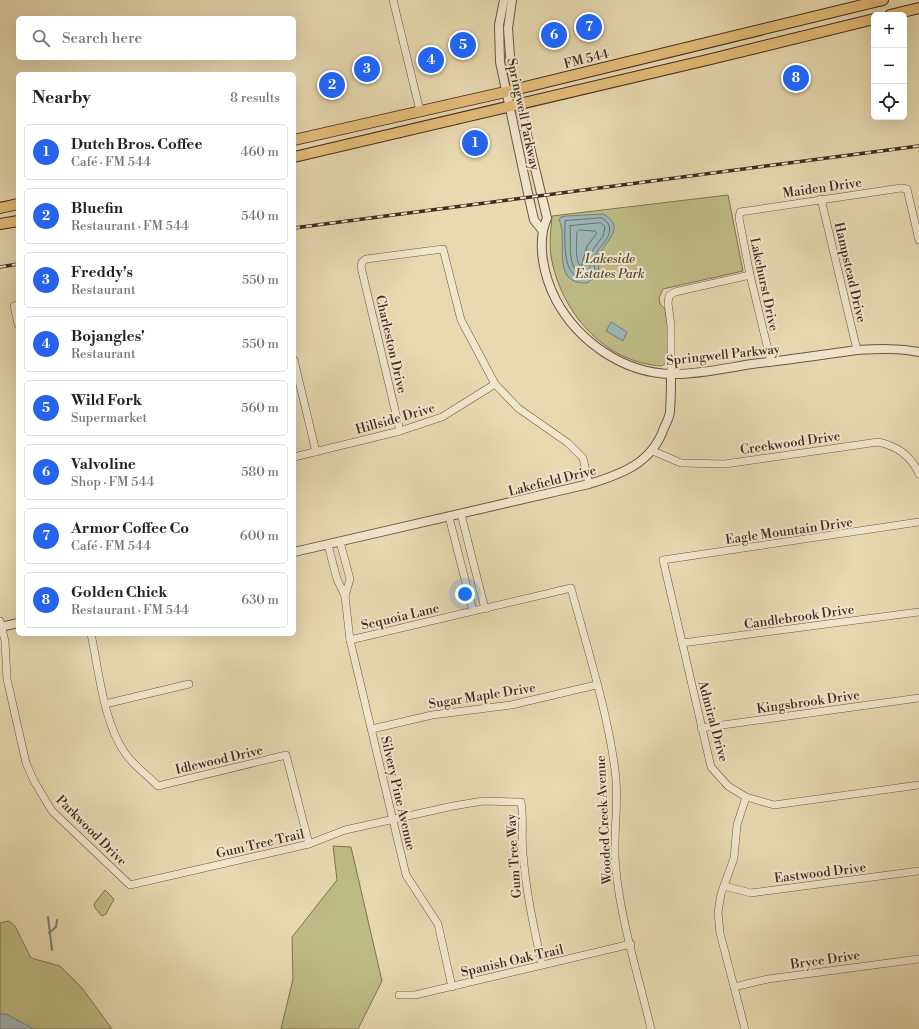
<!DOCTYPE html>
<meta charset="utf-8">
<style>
:root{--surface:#fff;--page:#f2f2f2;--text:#222;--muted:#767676;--line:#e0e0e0;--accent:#2563eb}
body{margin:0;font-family:"Libre Bodoni",serif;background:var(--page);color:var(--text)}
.controls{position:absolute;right:12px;top:12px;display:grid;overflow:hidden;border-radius:6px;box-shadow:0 4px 16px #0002}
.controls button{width:36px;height:36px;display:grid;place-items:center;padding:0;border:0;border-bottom:1px solid var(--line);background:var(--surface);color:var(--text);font:20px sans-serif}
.you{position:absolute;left:465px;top:594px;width:14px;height:14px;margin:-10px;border:3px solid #fff;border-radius:50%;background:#1a73e8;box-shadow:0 0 0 6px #1a73e833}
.badge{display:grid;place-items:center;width:26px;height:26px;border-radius:50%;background:var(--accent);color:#fff;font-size:13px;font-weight:700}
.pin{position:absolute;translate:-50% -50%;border:2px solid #fff;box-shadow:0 1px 4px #0006}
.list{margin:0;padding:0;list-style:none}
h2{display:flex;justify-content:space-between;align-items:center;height:52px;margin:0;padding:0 16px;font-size:17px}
h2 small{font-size:13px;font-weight:400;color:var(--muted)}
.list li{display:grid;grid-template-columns:26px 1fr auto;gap:12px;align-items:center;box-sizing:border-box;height:56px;margin:0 8px 8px;padding:0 8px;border:1px solid var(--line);border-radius:6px}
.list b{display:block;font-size:15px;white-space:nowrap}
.list p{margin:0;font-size:13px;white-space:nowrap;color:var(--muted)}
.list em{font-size:13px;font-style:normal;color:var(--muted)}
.icon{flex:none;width:22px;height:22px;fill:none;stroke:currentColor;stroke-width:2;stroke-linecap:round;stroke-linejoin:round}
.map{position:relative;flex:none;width:919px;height:1029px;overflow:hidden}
.search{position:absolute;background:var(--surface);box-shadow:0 4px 16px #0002;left:16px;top:16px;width:280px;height:44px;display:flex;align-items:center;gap:10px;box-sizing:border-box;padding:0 14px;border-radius:6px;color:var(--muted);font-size:15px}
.panel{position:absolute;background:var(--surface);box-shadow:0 4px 16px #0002;left:16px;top:72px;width:280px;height:564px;border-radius:6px}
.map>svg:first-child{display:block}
.green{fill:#bebc86;stroke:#7f7354}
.water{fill:#9cb7b7;stroke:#777f7b}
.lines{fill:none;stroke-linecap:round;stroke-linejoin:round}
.shore{stroke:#6e706c;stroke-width:1}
.stream{stroke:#777f7b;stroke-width:2}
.minor-casing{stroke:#6a5645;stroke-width:8}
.tertiary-casing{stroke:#6a5645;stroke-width:10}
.primary-casing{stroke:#402a21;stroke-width:12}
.minor{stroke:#f0e6cc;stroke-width:7}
.tertiary{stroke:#f0e6cc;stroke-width:8}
.primary{stroke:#e4bc78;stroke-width:10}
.rail-casing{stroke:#402a21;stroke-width:3.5}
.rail{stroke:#f0e6cc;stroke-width:2;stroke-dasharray:6;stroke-linecap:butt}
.labels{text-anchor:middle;stroke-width:4;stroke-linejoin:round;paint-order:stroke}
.street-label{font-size:13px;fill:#402a21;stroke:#f0e6cc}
.park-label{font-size:13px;font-style:italic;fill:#594735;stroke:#f0e6cc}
</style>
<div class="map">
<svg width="919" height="1029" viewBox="0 0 919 1029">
<rect width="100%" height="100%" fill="#e8d9b1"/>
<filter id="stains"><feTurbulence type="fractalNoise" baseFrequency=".005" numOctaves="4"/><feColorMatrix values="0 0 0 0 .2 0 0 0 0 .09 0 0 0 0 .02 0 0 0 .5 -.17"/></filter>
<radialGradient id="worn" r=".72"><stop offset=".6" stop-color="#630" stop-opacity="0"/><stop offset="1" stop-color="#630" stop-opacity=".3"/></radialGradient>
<g class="green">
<path d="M 728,195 L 743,271 L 663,289 L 659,298 L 660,304 L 665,309 L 668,328 L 667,362 L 662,366 C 604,363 560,311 551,256 C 549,244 551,229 552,216 Z"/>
<polygon points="333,846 351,847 382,981 358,1029 281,1029 293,979 292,937 337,880"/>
<polygon points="105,890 114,899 106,914 102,916 95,908 94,904"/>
<polygon points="9,921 15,926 31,958 60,966 82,988 112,1029 0,1029 0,923"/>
</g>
<g class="water">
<path d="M 603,214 C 628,228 604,241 599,256 C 597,262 600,269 598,275 L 587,283 C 549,285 569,238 559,220 L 561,217 L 566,216 Z"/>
<polygon points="611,322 627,332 623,341 606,331"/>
<polygon points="0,1014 6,1014 34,1029 0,1029"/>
</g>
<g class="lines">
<g class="shore">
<path d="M 602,218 L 608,223 C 615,237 598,245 595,257 C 593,262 595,267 595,273 L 586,279 C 561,280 565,238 565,221 Z"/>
<path d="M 601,223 L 605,227 L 603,236 L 590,254 L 590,270 L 585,274 C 565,273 572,240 570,226 Z"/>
<path d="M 579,230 L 595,231 L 597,233 L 587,246 L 581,267 C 574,260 577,241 577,232 Z"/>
</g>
<g class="stream">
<polyline points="48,917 52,950"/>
<polyline points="49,933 56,927 57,920"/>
</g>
<defs>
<g id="minor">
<polyline points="393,0 420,111"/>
<polyline points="821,199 857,350"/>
<polyline points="18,305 14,306 18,324"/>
<polyline points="294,360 316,452"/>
<polyline points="771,362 750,275 739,218 740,212 901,188 907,189 919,240"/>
<polyline points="671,374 671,326 668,303 669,296 675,292 750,275"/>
<polyline points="400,431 361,267 362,262 366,259 443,249 461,320 495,384 518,408 568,443 583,458 589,484"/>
<path d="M 653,451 L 681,463 L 725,464 L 878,442 C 897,446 911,455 919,474"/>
<polyline points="294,457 400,431 442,417 495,384"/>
<polyline points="461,514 485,609"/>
<polyline points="449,517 473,611"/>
<polyline points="919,522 663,560 711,767 728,786 746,797 774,805 919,785"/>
<polyline points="328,545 337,579 345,596 350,579 340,542"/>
<polyline points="345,596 350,640 406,875 438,924 452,987"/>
<path d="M 0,621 L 5,641 L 7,679 L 26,763 L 34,781 L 52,811 L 130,885 L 309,844 L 345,830 L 453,806 L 483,801 L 521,802 C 524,819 521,836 523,854 C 526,892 534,928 542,965"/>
<path d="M 91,634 C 99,670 103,722 125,753 C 133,765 147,775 158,786 L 286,755 L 309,844"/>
<path d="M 350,640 L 571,588 C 587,648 607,709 615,770 C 620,803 612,837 616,870 C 621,922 639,978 651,1029"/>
<polyline points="682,643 919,612"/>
<polyline points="105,704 189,684"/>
<polyline points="701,728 919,698"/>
<polyline points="372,729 432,715 511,705 596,685"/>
<polyline points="724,886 751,893 919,871"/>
<polyline points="734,987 768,979 919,959"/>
<polyline points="399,995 415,995 631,944"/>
<polyline points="745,1029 720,933 718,912 721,894 734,858 737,825 746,797"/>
</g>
<g id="tertiary">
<polyline points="504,0 499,25 500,62 529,198 534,220 542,230"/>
<path d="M 512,0 L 508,28 L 511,69 L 547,218 C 536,243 544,277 556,300 C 578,341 623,373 671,374 C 696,375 726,368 752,364 C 787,360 822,355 857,350 C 878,349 899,348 919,352"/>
<path d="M 294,552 L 589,484 C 622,474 652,463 664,428 C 666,423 670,417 670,411 C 671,399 671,386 671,374"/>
<polyline points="0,627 18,623"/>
</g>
<g id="primary">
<polyline points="890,15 919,8"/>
<polyline points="294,140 505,92 883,0"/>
<polyline points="294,157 707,60 874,19"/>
<polyline points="0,208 18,204"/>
<polyline points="0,224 18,221"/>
</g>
</defs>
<use href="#minor" class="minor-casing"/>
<use href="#tertiary" class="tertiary-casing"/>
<use href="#primary" class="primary-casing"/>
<use href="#minor" class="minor"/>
<use href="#tertiary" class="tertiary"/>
<use href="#primary" class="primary"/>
<defs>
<g id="rail">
<polyline points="294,228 919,146"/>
<polyline points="0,267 18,264"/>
</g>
</defs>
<use href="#rail" class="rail-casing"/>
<use href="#rail" class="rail"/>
</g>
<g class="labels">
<g class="street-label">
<text transform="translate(586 58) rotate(-14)" y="5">FM 544</text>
<text transform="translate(524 114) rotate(78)" y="5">Springwell Parkway</text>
<text transform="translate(822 187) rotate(-8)" y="5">Maiden Drive</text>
<text transform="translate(851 272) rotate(77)" y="5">Hampstead Drive</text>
<text transform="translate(765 284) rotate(78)" y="5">Lakehurst Drive</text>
<text transform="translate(392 344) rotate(77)" y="5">Charleston Drive</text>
<text transform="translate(723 354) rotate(-6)" y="5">Springwell Parkway</text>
<text transform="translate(395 418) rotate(-16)" y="5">Hillside Drive</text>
<text transform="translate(790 442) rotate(-8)" y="5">Creekwood Drive</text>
<text transform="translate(552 480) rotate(-14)" y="5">Lakefield Drive</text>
<text transform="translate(789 530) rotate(-8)" y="5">Eagle Mountain Drive</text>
<text transform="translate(400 616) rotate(-13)" y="5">Sequoia Lane</text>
<text transform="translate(799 616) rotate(-8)" y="5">Candlebrook Drive</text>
<text transform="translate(482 695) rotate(-9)" y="5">Sugar Maple Drive</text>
<text transform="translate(808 701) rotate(-8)" y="5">Kingsbrook Drive</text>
<text transform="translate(714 721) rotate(75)" y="5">Admiral Drive</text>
<text transform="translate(219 759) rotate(-13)" y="5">Idlewood Drive</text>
<text transform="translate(399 793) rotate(77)" y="5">Silvery Pine Avenue</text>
<text transform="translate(603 820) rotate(-93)" y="5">Wooded Creek Avenue</text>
<text transform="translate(92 830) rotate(45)" y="5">Parkwood Drive</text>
<text transform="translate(260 843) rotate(-13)" y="5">Gum Tree Trail</text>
<text transform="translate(513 856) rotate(-94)" y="5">Gum Tree Way</text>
<text transform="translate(820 872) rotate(-7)" y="5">Eastwood Drive</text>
<text transform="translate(825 959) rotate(-8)" y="5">Bryce Drive</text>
<text transform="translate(512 960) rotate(-13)" y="5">Spanish Oak Trail</text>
</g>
<g class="park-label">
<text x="610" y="263">Lakeside<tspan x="610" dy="15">Estates Park</tspan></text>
</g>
</g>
<rect width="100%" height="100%" filter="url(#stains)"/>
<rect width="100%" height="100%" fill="url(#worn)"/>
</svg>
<div class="controls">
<button>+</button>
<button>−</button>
<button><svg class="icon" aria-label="locate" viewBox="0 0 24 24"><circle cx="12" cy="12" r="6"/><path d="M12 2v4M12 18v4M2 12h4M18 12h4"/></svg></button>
</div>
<div class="you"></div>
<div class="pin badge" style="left:475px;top:143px">1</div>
<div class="pin badge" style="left:332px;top:85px">2</div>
<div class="pin badge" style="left:367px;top:69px">3</div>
<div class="pin badge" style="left:431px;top:60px">4</div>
<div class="pin badge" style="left:463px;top:45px">5</div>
<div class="pin badge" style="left:554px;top:35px">6</div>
<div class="pin badge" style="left:589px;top:27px">7</div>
<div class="pin badge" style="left:796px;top:78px">8</div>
<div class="search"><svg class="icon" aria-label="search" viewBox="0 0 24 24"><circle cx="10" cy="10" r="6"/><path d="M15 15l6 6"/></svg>Search here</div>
<section class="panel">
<h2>Nearby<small>8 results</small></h2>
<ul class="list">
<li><span class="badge">1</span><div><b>Dutch Bros. Coffee</b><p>Café · FM 544</p></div><em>460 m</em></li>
<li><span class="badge">2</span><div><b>Bluefin</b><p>Restaurant · FM 544</p></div><em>540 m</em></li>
<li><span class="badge">3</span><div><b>Freddy's</b><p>Restaurant</p></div><em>550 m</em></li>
<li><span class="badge">4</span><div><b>Bojangles'</b><p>Restaurant</p></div><em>550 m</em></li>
<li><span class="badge">5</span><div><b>Wild Fork</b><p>Supermarket</p></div><em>560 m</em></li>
<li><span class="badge">6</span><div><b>Valvoline</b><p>Shop · FM 544</p></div><em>580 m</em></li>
<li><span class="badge">7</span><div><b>Armor Coffee Co</b><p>Café · FM 544</p></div><em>600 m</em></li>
<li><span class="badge">8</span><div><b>Golden Chick</b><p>Restaurant · FM 544</p></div><em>630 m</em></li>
</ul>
</section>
</div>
